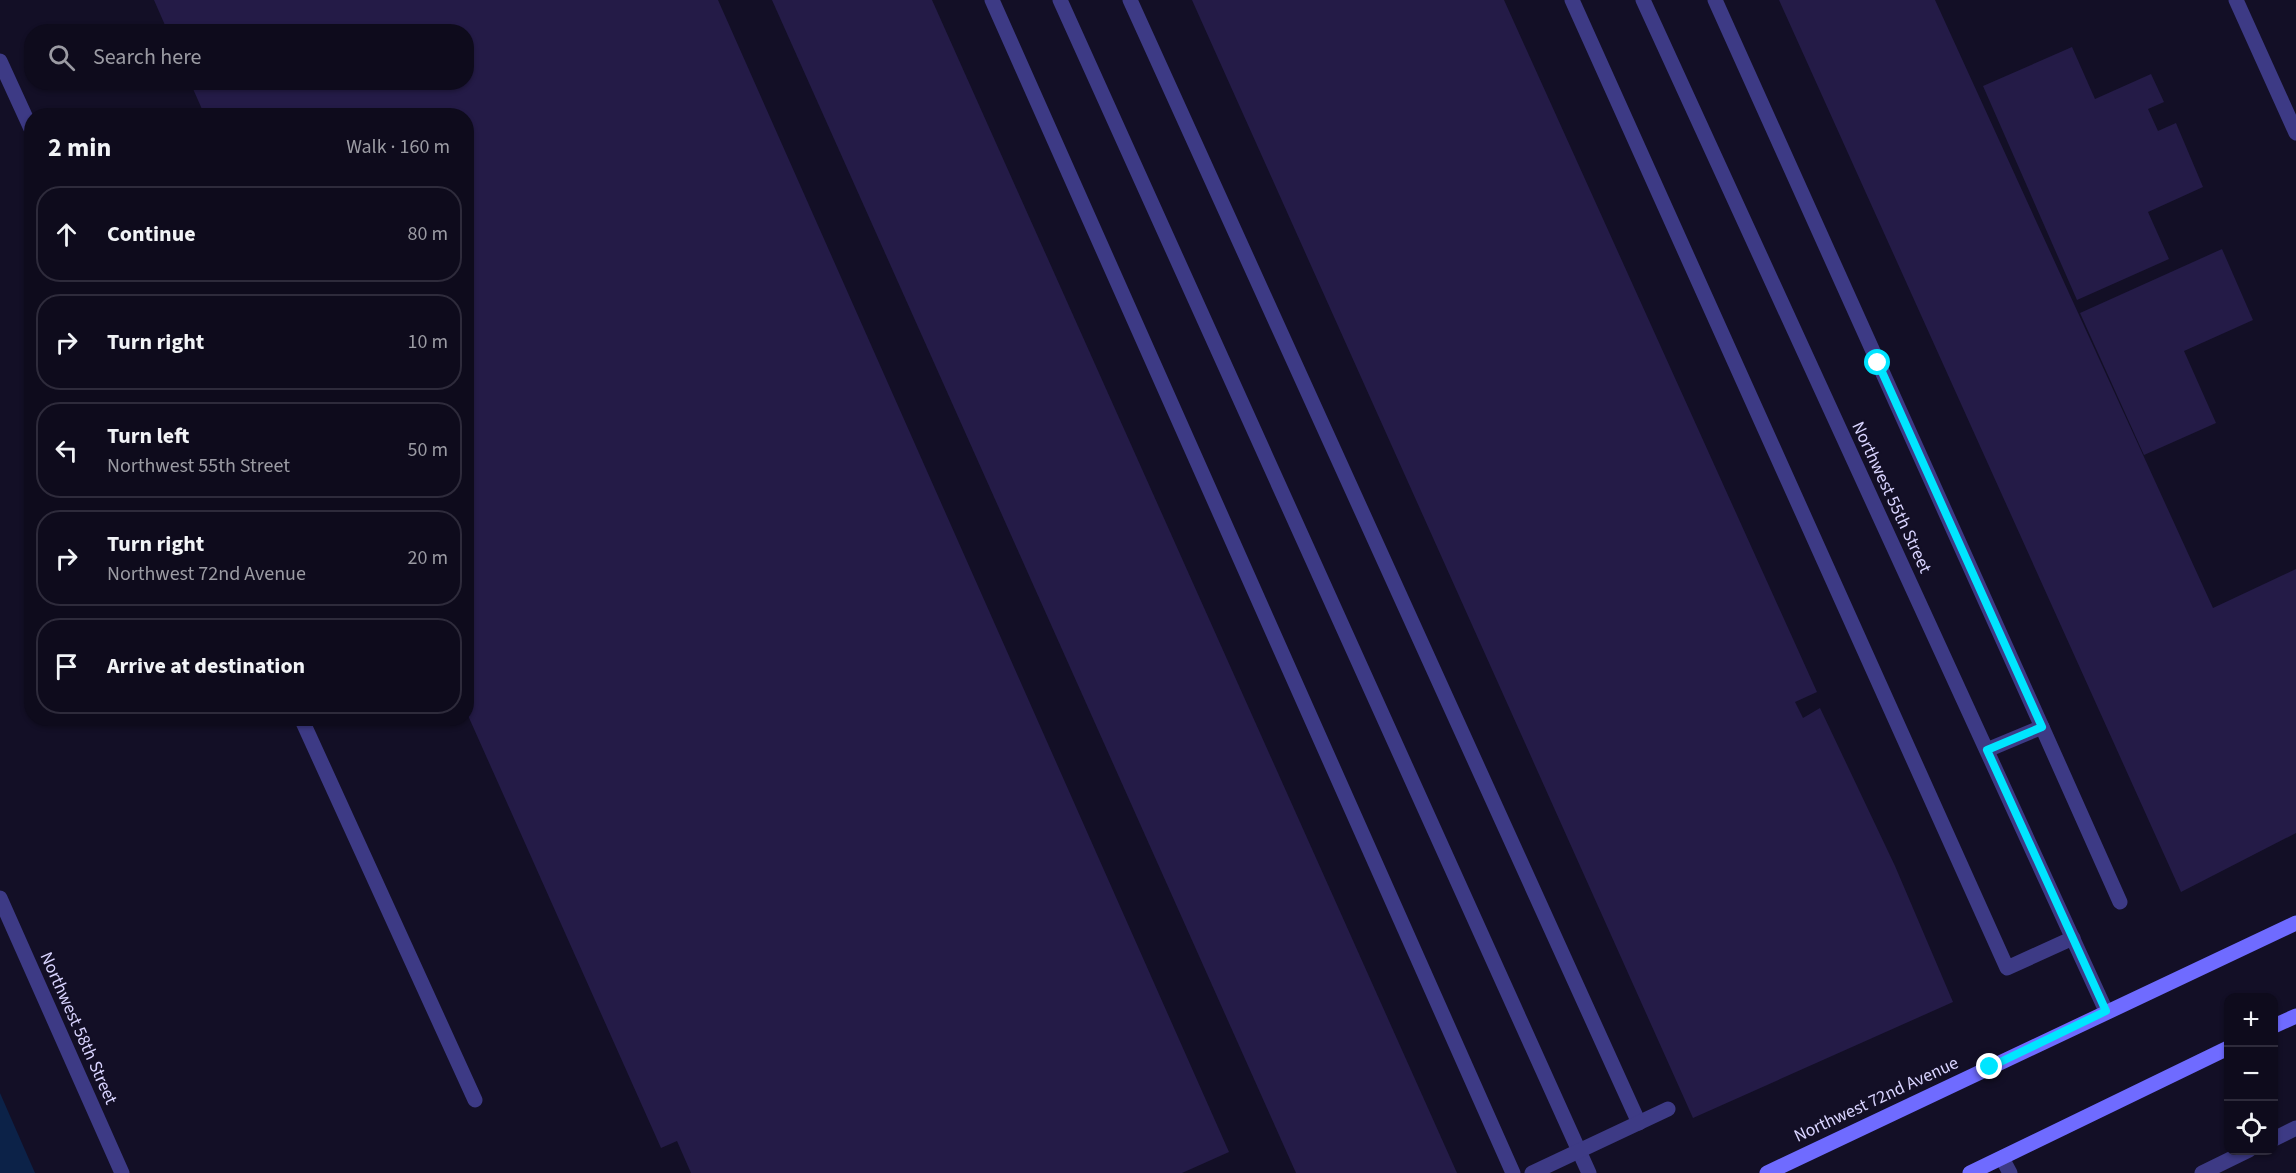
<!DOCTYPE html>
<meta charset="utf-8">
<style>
:root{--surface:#0e0b1c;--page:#1c1929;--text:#f1f3f6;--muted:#9b9ba3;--line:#2e2b3b}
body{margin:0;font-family:"Source Sans 3",sans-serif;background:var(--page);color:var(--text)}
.controls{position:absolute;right:18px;bottom:18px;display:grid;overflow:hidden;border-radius:12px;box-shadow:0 2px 4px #0004}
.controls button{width:54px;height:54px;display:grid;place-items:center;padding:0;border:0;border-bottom:2px solid var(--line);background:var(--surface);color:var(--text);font:30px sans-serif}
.stop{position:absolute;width:18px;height:18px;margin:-14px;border:4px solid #00e5ff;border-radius:50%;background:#fff}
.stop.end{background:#00e5ff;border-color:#fff;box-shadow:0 2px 6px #0008}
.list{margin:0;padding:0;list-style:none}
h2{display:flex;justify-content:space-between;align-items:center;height:78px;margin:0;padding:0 24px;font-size:26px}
h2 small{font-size:20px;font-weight:400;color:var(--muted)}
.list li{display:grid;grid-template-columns:39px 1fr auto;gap:18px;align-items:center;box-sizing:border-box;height:96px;margin:0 12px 12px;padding:0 12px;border:2px solid var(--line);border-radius:24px}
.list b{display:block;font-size:22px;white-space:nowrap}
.list p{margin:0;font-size:20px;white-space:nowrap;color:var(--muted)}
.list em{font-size:20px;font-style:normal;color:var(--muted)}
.icon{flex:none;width:33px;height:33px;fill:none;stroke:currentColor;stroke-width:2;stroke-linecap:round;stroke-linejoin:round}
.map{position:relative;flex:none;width:2296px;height:1173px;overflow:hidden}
.search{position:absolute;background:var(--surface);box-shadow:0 2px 4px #0004;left:24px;top:24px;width:450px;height:66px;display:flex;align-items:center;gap:15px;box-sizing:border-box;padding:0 21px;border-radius:24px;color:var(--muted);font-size:22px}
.panel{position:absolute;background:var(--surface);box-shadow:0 2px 4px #0004;left:24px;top:108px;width:450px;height:618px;border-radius:24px}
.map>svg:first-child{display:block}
.water{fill:#0c2248}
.building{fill:#241b47}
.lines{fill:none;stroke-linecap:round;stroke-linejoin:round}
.lane{stroke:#3d3a85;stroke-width:15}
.street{stroke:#3d3a85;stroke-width:15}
.secondary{stroke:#6f6bff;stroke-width:15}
.route{stroke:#00e5ff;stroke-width:8}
.labels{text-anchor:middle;stroke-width:4.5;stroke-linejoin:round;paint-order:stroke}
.street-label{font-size:18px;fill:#d9d4ff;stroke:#130f26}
</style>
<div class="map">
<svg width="2296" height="1173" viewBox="0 0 2296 1173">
<rect width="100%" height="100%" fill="#130f26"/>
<polygon class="water" points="0,1093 35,1173 0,1173"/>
<g class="building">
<polygon points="154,0 718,0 1229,1152 1182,1173 691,1173 677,1141 661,1148 466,711 466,116 205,116 190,82 466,82 466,32 168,32"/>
<polygon points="772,0 932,0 1457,1173 1296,1173"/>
<polygon points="1192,0 1504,0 1817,692 1795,702 1803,718 1820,708 1895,866 1953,1002 1693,1118"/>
<polygon points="1779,0 1935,0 2213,608 2296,569 2296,833 2181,892"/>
<polygon points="2072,47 2095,99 2151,74 2164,102 2148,109 2158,131 2176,123 2203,187 2148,212 2169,259 2077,300 1983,86"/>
<polygon points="2222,249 2253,320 2184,351 2216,423 2144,455 2080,313"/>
</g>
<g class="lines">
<g class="lane">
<polyline points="992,0 1513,1173"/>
<polyline points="1060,0 1589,1173"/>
<polyline points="1130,0 1639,1123"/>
<polyline points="1572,0 2007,968 2073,938"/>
<polyline points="1715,0 2042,727"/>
<polyline points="1987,750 2042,727 2120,902"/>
<polyline points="2274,1139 2296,1128"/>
<polyline points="2002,1158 2010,1173"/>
<polyline points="1532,1173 1668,1109"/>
<polyline points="2202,1173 2249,1150"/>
</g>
<g class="street">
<polyline points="1643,0 2106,1011"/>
<polyline points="2236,0 2296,133"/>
<polyline points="0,61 32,131"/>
<polyline points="301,718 475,1100"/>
<polyline points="0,898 122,1173"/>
</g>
<g class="secondary">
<polyline points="2274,1026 2296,1016"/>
<polyline points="1767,1173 2296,923"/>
<polyline points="1970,1173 2228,1048"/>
</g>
</g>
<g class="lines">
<polyline class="route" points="1878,363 2042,727 1987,750 2106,1011 1990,1067"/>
</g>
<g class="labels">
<g class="street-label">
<text transform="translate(1892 497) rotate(65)" y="6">Northwest 55th Street</text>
<text transform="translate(79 1028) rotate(66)" y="6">Northwest 58th Street</text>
<text transform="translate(1876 1099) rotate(-25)" y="6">Northwest 72nd Avenue</text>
</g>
</g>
</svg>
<div class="controls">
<button>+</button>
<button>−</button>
<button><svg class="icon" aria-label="locate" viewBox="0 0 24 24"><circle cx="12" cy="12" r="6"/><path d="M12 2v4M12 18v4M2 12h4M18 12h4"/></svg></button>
</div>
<div class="stop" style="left:1878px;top:363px"></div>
<div class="stop end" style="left:1990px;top:1067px"></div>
<div class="search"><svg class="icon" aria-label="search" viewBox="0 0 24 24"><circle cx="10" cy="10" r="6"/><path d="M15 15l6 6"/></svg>Search here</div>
<section class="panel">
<h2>2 min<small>Walk · 160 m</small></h2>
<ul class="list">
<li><svg class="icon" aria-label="ahead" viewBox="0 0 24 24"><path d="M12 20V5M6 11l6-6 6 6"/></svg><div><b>Continue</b></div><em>80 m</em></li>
<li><svg class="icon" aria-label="right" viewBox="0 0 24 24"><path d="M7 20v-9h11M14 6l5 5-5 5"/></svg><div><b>Turn right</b></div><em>10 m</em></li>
<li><svg class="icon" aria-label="left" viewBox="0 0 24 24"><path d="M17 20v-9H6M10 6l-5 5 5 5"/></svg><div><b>Turn left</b><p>Northwest 55th Street</p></div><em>50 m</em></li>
<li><svg class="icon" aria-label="right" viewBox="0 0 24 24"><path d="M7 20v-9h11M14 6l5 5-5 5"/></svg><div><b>Turn right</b><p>Northwest 72nd Avenue</p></div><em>20 m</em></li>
<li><svg class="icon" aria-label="arrive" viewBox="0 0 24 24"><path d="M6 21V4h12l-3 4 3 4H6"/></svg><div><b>Arrive at destination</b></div></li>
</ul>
</section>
</div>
